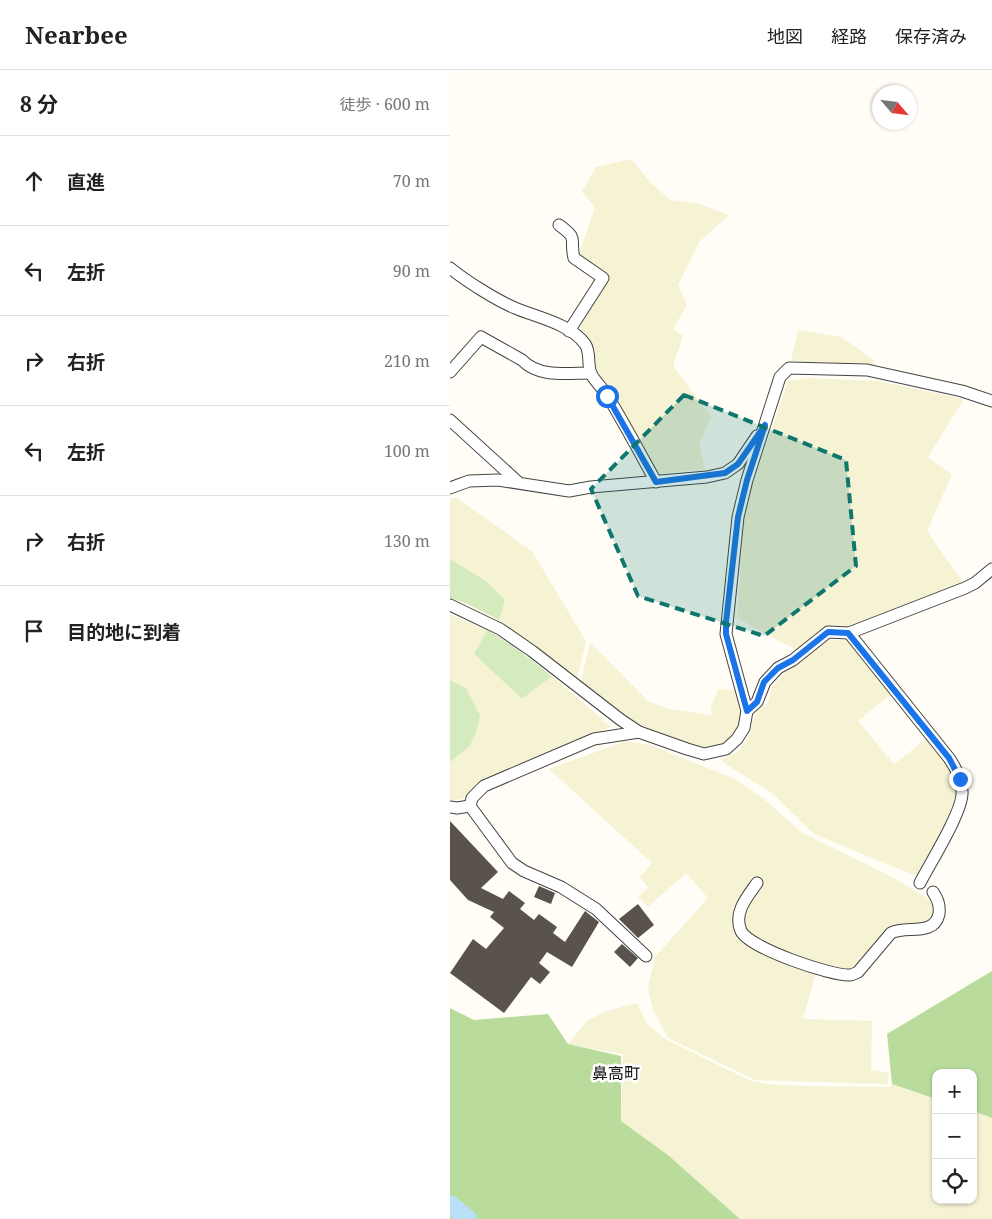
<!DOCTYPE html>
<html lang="ja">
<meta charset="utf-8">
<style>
:root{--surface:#fff;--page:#f2f2f2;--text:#222;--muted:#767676;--line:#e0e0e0}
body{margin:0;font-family:"Noto Serif","Noto Sans JP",serif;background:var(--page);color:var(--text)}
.controls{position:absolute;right:15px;bottom:15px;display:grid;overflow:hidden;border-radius:10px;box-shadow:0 1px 4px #0004}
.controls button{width:45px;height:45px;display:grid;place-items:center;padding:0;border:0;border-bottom:1px solid var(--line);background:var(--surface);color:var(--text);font:25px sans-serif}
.compass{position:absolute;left:422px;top:15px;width:45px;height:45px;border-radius:50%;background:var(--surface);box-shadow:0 1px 4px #0004;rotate:118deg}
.stop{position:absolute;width:15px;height:15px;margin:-11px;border:4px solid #1a73e8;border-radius:50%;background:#fff}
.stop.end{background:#1a73e8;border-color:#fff;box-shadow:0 1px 5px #0008}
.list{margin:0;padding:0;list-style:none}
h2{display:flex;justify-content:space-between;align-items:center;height:65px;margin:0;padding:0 20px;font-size:21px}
h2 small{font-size:16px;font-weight:400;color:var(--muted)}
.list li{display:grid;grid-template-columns:32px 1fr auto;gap:15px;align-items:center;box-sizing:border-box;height:90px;padding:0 20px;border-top:1px solid var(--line)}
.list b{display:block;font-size:19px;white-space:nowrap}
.list em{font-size:16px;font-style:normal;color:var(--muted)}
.icon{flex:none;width:28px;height:28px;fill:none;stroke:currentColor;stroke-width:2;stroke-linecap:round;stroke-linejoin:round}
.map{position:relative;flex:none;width:542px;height:1149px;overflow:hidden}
header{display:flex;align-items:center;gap:30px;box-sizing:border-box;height:70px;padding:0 25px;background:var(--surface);border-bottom:1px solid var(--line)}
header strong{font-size:24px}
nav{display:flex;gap:28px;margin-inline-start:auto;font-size:18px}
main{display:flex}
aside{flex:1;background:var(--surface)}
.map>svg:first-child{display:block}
.farmland{fill:#f6f3d4}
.green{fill:#d5ebbd}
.forest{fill:#b9dc9c}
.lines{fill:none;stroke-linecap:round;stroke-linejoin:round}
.river{stroke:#b9e0f7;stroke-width:18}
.building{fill:#5a524d}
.minor-casing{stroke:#444;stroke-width:13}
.minor{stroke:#fff;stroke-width:11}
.route{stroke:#1a73e8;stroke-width:6}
.marked{fill:#0f766e;fill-opacity:0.2;stroke:#0f766e;stroke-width:4;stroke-dasharray:10 6;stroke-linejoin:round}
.labels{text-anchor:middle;stroke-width:5;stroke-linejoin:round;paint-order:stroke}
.quarter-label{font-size:16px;fill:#111;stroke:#fff}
</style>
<header>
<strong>Nearbee</strong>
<nav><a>地図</a><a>経路</a><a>保存済み</a></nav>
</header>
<main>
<aside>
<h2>8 分<small>徒歩 · 600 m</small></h2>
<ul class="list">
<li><svg class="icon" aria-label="ahead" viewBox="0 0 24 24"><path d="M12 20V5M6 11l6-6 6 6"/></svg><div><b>直進</b></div><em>70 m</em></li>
<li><svg class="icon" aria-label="left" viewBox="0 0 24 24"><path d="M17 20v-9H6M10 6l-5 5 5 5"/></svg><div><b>左折</b></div><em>90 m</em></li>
<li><svg class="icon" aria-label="right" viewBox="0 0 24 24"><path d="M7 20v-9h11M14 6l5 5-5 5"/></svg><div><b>右折</b></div><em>210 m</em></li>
<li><svg class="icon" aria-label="left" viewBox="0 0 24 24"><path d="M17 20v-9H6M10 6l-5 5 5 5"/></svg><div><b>左折</b></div><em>100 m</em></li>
<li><svg class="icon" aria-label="right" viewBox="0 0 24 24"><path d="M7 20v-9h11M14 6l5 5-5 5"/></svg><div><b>右折</b></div><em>130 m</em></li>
<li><svg class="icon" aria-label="arrive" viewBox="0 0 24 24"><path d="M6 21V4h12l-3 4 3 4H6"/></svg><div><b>目的地に到着</b></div></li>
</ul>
</aside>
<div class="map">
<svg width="542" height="1149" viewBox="0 0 542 1149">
<rect width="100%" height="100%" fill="#fffdf5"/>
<g class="farmland">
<polygon points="181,89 201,113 220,130 247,133 279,145 249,172 228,215 237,235 223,259 233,266 223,296 261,347 249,374 255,399 208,404 144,295 128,261 157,211 156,203 129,184 145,137 132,122 146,97"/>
<polygon points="348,260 391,267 424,290 424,295 341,291"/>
<polygon points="357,308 428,311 514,329 478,387 502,404 477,461 514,514 396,558 371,559 346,580 287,548 295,437 338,311"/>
<polygon points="0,428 7,428 82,481 136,571 127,609 49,550 54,530 36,511 0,489"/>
<polygon points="0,544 37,560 24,584 72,629 102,606 161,657 26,714 13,729 0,731 0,692 19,677 16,619 0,610"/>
<polygon points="379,570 398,570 440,625 408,651 444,694 476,669 495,688 508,716 504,741 471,803 466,806 364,764 322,723 274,693 271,689 287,683 300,665 303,650 308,641 318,633 322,617 335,602"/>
<polygon points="140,572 198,631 219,639 262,645 261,637 268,619 285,620 291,636 292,648 288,659 283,667 267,679 257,680 222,671 185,652 131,612"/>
<polygon points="176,671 200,675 285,709 313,728 351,762 438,805 476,827 482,834 483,844 478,853 460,857 444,856 405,901 368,896 353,949 422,951 421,1000 439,1003 437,1014 305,1010 218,968 203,940 198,918 205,887 258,828 236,803 198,837 188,827 198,818 190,807 202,793 99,699"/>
<polygon points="187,933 193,946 199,956 217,970 301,1011 318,1014 358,1016 439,1017 442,1014 486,1029 486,1130 523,1130 523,1041 542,1048 542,1149 290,1149 218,1085 171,1051 173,984 118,974 137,951 154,942"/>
</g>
<g class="green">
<polygon points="0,489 36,511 55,530 49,550 15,533 0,528"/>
<polygon points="37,560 62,575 102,606 72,629 24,584"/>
<polygon points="0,610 16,618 30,646 26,663 19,677 0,692"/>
</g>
<g class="forest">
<polygon points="542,901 542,1048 523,1041 523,1003 486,1003 486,1029 442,1014 437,964"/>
<polygon points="0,938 24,950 98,944 118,974 171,986 171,1051 218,1085 290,1149 0,1149"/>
</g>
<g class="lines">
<polyline class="river" points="0,1134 18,1149"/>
</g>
<g class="building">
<polygon points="0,751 48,802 31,818 53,829 59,821 75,833 70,839 84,850 89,844 107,857 103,863 115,872 135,841 149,852 122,897 97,882 89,893 100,902 90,914 81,907 54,943 0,903 23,869 36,879 54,858 40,847 44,842 18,830 0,810"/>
<polygon points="89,816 105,823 101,834 84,827"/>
<polygon points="188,834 204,855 188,868 169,849"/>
<polygon points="172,874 188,888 180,897 164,882"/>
</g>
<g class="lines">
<defs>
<g id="minor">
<path d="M 109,155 C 130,170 119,169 124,188 L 153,208 L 119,261"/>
<path d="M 0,198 C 16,211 46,230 65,238 C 86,247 121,254 135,274 C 141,282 137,295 141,304 C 145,311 152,318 157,325 C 174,353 190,383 206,412"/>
<path d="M 0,302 L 31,267 L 72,290 C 89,308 118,303 141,303"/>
<polyline points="0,350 68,412"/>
<polyline points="0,418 19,411 48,410 119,421 141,417 257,407 275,403 288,394 307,366"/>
<polyline points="0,535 50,559 82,581 171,650 189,662 237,679 254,684 276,679 287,669 294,658 297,641 276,564 288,447 297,410 330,307 339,298 417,300 512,321 542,331"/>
<path d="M 399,563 L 499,688 C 506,698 511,708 512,721 C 514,740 480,793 470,813"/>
<polyline points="297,641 307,632 315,612 328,598 343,590 378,562 399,563 515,518 525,513 542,499"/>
<polyline points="189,662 144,669 34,716 22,728 20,736 62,793 74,801 111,817 146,839 196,886"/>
<polyline points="0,737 7,738 20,736"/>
<path d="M 307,813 C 297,827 283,843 291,861 C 299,878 381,906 400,905 C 402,905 406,903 408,902 L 441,863 C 456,855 484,867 489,844 C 490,835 488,830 483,822"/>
</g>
</defs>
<use href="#minor" class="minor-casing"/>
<use href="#minor" class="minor"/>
</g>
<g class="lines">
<polyline class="route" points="157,326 206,412 275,403 288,394 315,355 297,410 288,447 276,552 276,564 297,641 307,632 314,612 328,598 343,590 378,562 398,563 499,688 510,709"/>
</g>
<path class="marked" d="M 234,325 L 396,390 L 406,496 L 314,566 L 188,526 L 141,419 Z"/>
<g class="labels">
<g class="quarter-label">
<text x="166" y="1009">鼻高町</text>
</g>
</g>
</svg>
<div class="controls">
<button>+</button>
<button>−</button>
<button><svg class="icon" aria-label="locate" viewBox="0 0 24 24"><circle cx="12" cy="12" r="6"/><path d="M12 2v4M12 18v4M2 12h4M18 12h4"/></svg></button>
</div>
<svg class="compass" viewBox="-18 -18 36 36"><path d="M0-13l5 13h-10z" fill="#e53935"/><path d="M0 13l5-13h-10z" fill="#767676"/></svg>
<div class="stop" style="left:157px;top:326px"></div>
<div class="stop end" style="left:510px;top:709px"></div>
</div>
</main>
